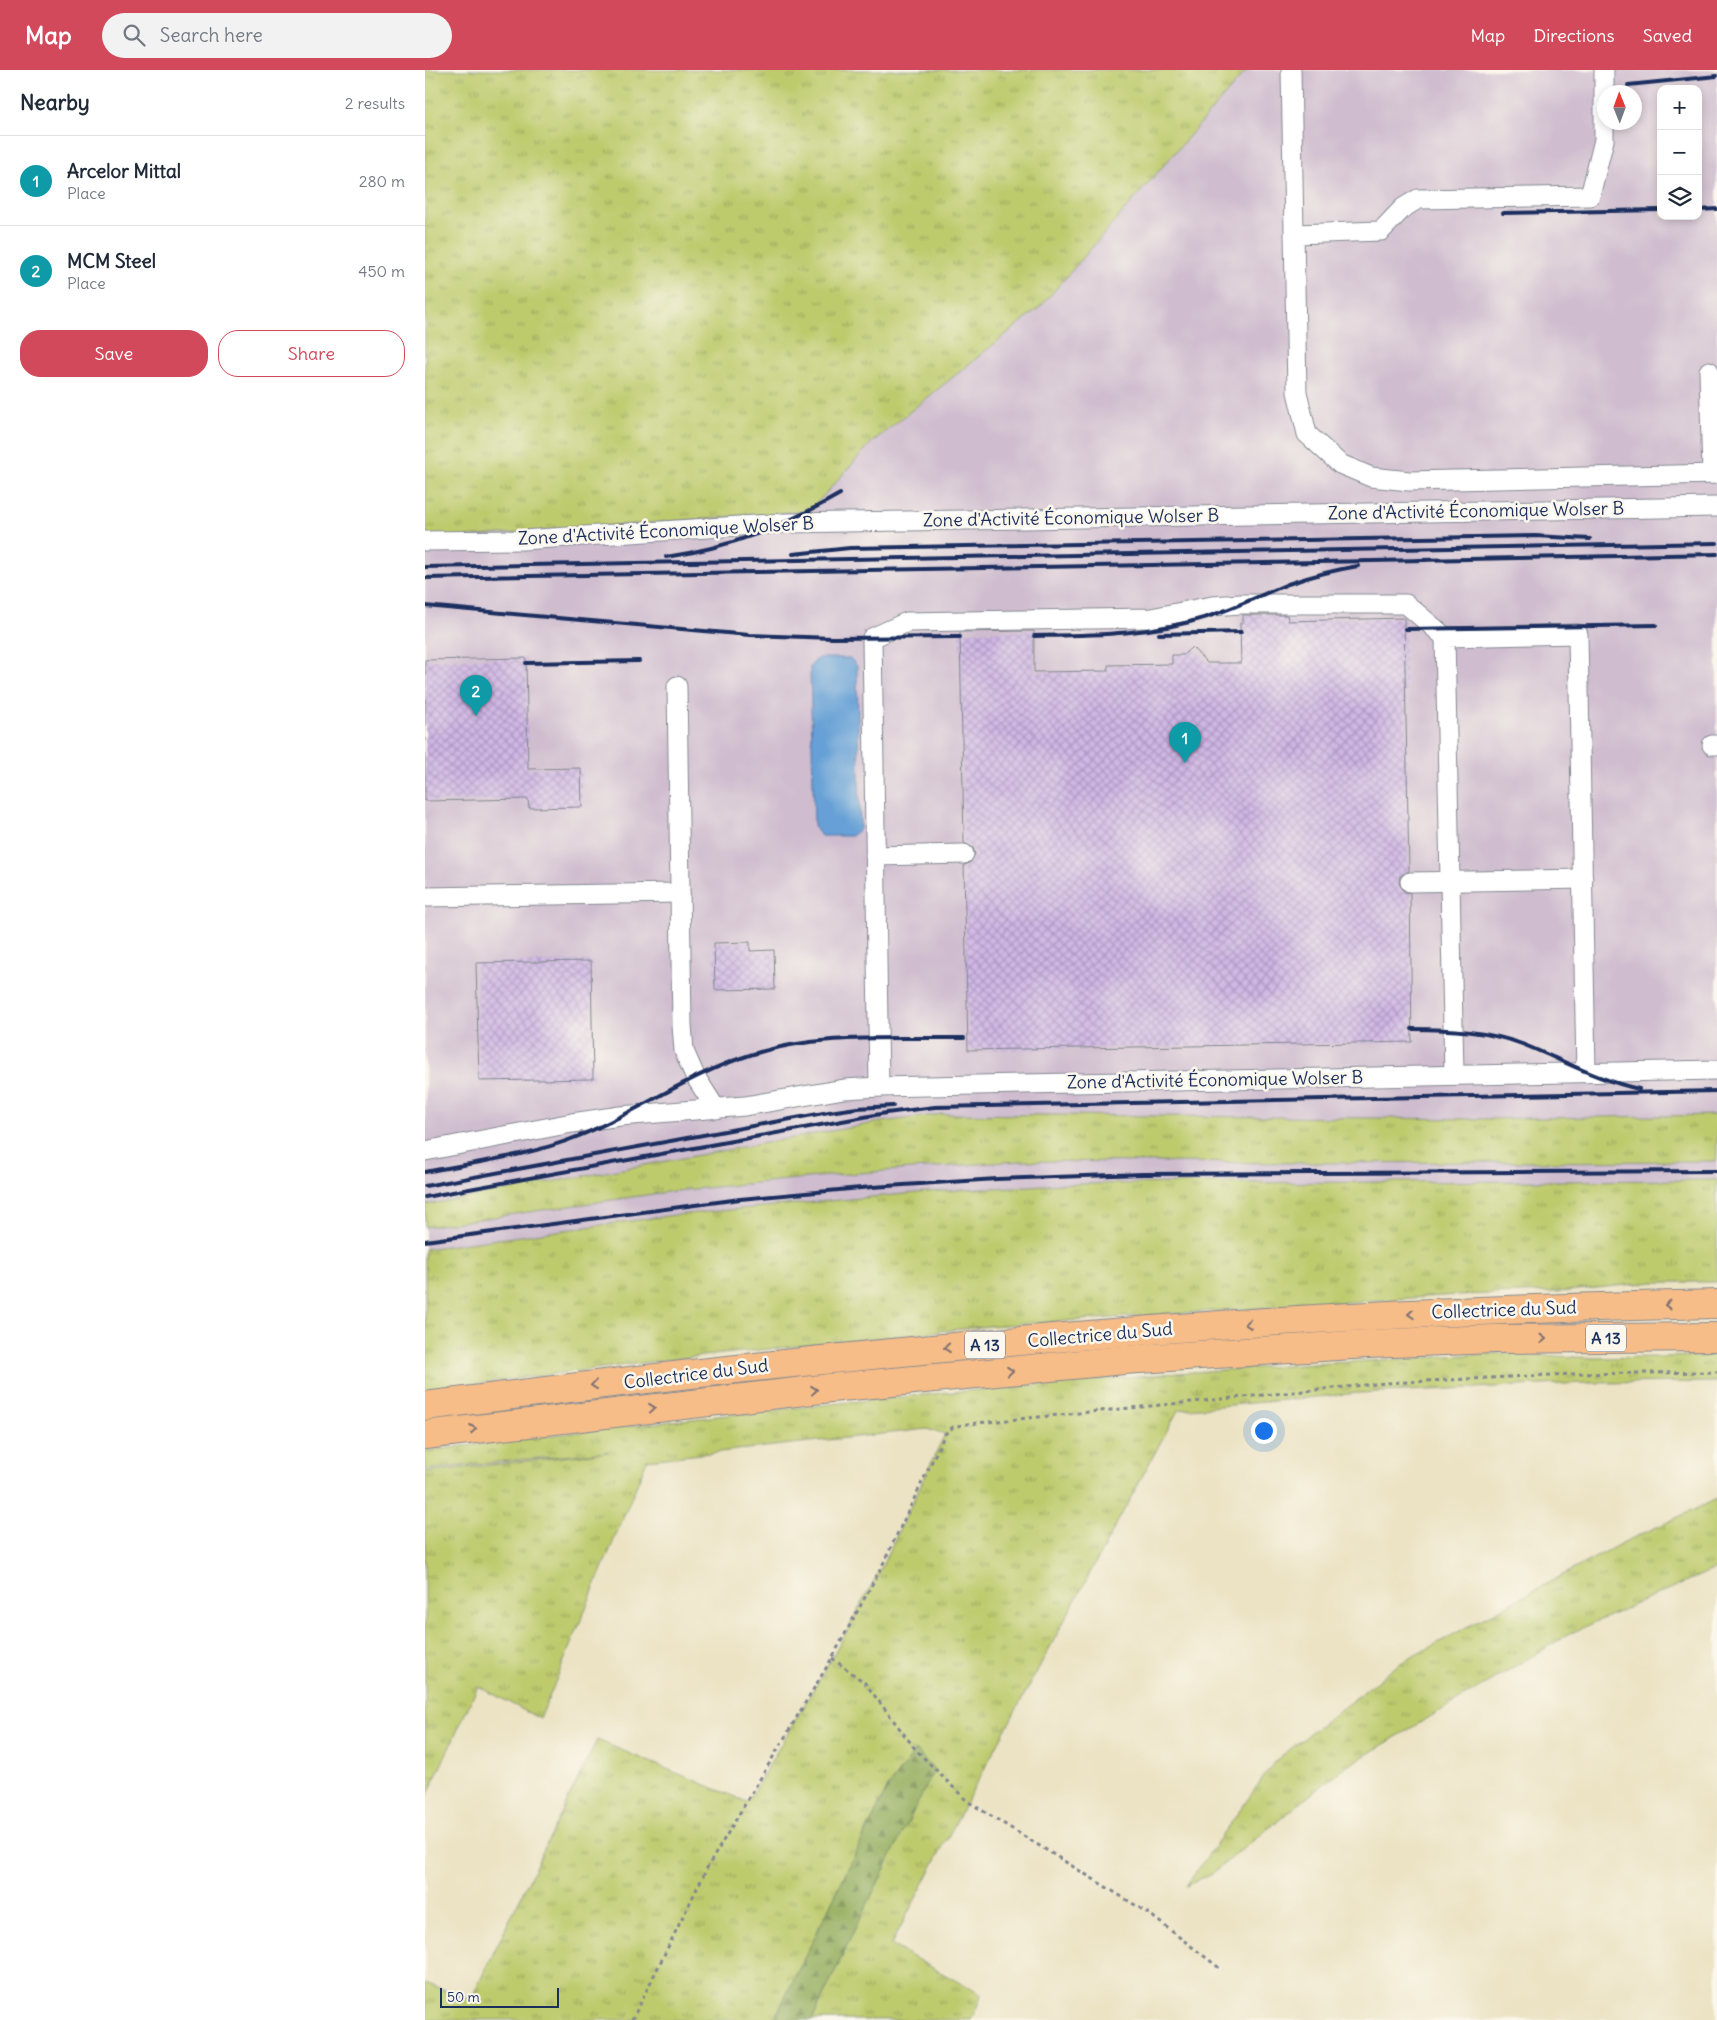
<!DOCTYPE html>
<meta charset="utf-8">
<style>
:root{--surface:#fff;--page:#f2f2f3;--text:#1f2937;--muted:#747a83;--line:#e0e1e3;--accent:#d1495b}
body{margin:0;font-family:Delius,sans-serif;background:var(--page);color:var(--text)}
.controls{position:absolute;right:15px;top:15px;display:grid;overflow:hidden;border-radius:10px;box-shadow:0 2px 8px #0003}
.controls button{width:45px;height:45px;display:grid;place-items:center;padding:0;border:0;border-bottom:1px solid var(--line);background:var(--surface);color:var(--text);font:25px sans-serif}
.compass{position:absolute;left:1172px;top:15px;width:45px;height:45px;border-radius:50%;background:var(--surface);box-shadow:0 2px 8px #0003;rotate:359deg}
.scale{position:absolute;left:15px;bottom:12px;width:119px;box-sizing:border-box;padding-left:5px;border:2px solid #1b2f5e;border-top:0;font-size:14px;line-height:18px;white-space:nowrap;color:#1b2f5e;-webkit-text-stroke:4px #fbf7ec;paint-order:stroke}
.you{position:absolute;left:838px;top:1360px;width:18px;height:18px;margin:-12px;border:4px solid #fff;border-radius:50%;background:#1a73e8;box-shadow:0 0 0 8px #1a73e833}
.badge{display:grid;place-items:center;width:32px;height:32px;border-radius:50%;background:var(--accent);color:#fff;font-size:16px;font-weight:700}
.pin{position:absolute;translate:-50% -41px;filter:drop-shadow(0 1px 2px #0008)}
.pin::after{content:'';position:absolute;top:26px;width:18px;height:15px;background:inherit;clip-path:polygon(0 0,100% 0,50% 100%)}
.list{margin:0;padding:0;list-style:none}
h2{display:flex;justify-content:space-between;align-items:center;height:65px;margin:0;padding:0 20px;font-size:21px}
h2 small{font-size:16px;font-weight:400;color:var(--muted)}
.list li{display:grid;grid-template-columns:32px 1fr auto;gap:15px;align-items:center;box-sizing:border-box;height:90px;padding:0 20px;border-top:1px solid var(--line)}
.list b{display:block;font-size:19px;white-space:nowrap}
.list p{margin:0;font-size:16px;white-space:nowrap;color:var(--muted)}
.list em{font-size:16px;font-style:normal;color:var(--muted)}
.actions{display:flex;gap:10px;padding:15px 20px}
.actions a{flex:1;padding:11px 0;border:1px solid var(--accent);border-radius:20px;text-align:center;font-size:18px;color:var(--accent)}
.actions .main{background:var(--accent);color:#fff}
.icon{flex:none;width:28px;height:28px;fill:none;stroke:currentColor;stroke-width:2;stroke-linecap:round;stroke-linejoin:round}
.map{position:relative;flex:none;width:1292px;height:1950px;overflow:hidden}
header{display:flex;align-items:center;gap:30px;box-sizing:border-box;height:70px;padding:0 25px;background:var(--accent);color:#fff}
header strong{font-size:24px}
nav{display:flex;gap:28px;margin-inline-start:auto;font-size:18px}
.search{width:350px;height:45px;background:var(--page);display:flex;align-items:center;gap:12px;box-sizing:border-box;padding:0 18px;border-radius:28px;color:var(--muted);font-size:19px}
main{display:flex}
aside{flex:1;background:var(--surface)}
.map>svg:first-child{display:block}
.industrial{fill:#cfbdcf;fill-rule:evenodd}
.grass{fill:url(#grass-tufts);stroke:#6c7d66}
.forest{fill:url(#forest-firs);stroke:#586f5f}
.water{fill:#66a0d6;stroke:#40689a}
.building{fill:url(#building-cross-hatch)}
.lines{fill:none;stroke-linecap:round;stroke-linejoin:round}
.minor-casing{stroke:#848991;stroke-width:21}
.highway-casing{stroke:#848991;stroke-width:30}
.path{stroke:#848991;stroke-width:3;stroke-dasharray:4 4;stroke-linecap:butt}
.minor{stroke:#fff;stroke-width:19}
.highway{stroke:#f7bd88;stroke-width:28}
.rail{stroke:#1b2f5e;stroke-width:4}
.oneway{stroke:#7e6f71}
.labels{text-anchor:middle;stroke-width:5;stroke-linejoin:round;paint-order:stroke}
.shield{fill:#fbf7ec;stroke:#5e6b89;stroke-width:1}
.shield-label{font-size:16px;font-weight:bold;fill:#1b2f5e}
.street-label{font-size:18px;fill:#1b2f5e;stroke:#fbf7ec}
</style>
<header>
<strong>Map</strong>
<div class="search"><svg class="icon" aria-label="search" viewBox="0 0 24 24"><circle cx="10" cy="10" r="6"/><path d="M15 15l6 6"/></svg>Search here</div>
<nav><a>Map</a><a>Directions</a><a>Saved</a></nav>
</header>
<main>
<aside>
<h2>Nearby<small>2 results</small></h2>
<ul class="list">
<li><span class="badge" style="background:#0f9aa8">1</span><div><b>Arcelor Mittal</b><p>Place</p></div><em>280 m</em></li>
<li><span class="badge" style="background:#0f9aa8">2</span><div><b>MCM Steel</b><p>Place</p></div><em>450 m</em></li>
</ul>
<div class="actions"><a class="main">Save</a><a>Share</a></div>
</aside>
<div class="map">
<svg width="1292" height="1950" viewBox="0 0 1292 1950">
<defs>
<pattern id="grass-tufts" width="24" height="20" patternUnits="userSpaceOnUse" patternTransform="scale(1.25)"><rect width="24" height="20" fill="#becb6d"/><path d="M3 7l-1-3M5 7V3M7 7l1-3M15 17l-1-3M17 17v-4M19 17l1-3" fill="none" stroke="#9aa55d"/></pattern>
<pattern id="forest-firs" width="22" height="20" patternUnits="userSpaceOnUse" patternTransform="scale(1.25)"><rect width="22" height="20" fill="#96af60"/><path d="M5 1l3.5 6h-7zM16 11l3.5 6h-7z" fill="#7a8f52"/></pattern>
<pattern id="building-cross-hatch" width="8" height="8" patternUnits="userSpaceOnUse" patternTransform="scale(1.25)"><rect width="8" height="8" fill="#d0b7e5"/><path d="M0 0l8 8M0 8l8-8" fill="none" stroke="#a895bd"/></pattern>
</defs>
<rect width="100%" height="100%" fill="#fbf7ec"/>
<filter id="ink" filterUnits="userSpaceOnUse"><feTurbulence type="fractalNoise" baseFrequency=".02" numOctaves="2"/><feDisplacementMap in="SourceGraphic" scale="10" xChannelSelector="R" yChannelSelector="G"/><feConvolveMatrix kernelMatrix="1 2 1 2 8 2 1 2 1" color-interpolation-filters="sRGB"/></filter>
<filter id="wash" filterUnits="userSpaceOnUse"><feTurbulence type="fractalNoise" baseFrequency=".0096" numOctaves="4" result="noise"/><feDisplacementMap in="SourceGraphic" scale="20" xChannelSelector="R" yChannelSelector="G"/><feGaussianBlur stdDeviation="1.12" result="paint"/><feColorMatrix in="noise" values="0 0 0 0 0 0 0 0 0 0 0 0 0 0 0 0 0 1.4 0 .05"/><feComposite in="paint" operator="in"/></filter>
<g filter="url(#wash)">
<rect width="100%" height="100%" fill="#ece3c4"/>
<g class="industrial">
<path d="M 819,0 L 1292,0 L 1292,1045 L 1057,1049 L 517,1044 L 450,1053 L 0,1135 L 0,455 L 382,423 L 484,343 ZM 1236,19 L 1273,19 L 1273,146 L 1236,146 ZM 1180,22 L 1210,22 L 1210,52 L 1180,52 Z"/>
<polygon points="594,1091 876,1093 1292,1091 1292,1110 876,1113 502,1122 250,1145 0,1179 0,1157 249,1121 433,1103"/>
</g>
<g class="grass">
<polygon points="0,0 822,0 615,237 446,373 385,441 0,470"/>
<polygon points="517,1044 1057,1049 1292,1045 1292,1091 876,1093 594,1091 433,1103 249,1121 0,1157 0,1135 450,1053"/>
<polygon points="1292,1110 1292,1212 1229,1212 1133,1222 1031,1225 565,1256 249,1289 0,1320 0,1179 250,1145 502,1122 639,1114"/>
<path d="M 1074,1283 L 1169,1288 L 1292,1286 L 1292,1312 L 1161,1313 L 934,1323 L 753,1340 L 542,1731 L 466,1875 L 557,1925 L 546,1950 L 387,1950 L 427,1865 L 491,1680 L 463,1717 L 349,1950 L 0,1950 L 0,1913 L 46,1929 L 172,1670 L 322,1732 L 407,1588 L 457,1496 L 520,1364 L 502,1359 L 222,1390 L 115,1649 L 53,1616 L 0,1730 L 0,1402 L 183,1382 L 92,1390 L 0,1400 L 0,1381 C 233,1351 467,1326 700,1307 C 825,1297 949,1291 1074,1283 Z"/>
<polygon points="1292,1429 1292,1498 1146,1563 919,1698 789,1802 761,1816 850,1691 974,1594 1195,1474"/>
</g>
<polygon class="forest" points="491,1680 509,1700 427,1865 387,1950 349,1950 463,1717"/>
<polygon class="water" points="393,588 425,588 432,596 435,759 426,766 396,766 389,756 385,597"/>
<g id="blocks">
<g class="building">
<polygon points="818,545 862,545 863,551 979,548 984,801 975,806 974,813 979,822 985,823 987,972 543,980 539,795 545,793 550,784 548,778 539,773 535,562 609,561 609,602 683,601 683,595 747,594 747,585 758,585 767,577 782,593 816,593 815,553 818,553"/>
<polygon points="101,588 103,699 156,698 157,737 104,738 103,729 0,731 0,590"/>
<polygon points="325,872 325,881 349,880 350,919 290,920 289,873"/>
<polygon points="166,891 168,1009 54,1011 51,893"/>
</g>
</g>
</g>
<g filter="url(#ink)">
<use href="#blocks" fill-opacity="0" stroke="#848991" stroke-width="1"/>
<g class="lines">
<defs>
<g id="minor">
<polyline points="866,0 872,322 882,364 915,394 946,407 984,411 1292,404"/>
<polyline points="870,164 956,161 978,138 993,129 1165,126 1179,70 1179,0"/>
<polyline points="1284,301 1287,404"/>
<polyline points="0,471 97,470 362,453 1292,437"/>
<polyline points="252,616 257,955 259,981 270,1006 291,1039"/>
<polyline points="1287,675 1292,675"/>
<polyline points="450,786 539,784"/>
<polyline points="985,812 1158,809"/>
<polyline points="0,827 255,823"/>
<polyline points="1029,1005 1020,567 1153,564 1161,1003"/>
<polyline points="454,1017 447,568 482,552 726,548 787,536 816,534 981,534 1020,567"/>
<polyline points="0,1081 147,1053 195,1046 320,1036 419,1019 454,1017 1292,1000"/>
</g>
<g id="highway">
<path d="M 0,1336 C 233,1306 466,1281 700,1262 C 897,1246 1094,1238 1292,1234"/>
<polyline points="0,1365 405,1318 699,1290 943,1274 1069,1269 1292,1267"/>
</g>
</defs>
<use href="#minor" class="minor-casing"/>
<use href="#highway" class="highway-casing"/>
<g class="path">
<polyline points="407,1588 440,1613 491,1680 542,1731 723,1843 797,1900"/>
<polyline points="207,1950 282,1798 407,1588 457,1496 520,1364 528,1357 542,1354 961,1313 1146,1304 1292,1302"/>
</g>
<use href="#minor" class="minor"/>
<use href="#highway" class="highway"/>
<g class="rail">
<polyline points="1203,15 1292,6"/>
<polyline points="1273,140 1292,139"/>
<polyline points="1078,143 1236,140"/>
<polyline points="368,484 425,478 1110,466 1165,469"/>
<path d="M 241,487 C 307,477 357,457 415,424"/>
<polyline points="993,490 1292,484"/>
<polyline points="0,497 1292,473"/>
<polyline points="0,508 1000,490"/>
<polyline points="0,536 324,565 408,568 535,567"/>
<polyline points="980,559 1231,555"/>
<polyline points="734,564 816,562"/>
<path d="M 609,566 C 667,565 726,565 782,547 C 810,538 836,525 863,514 C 886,506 909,500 933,496"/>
<polyline points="101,593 214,591"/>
<path d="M 987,959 C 1024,959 1062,961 1097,974 C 1138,990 1170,1009 1214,1019"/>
<path d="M 0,1102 C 52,1092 105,1086 154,1066 C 213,1042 264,1004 325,985 C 393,963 467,969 539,968"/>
<polyline points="0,1116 404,1042 432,1038 468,1036"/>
<polyline points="0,1127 461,1043 510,1037 1292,1021"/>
<polyline points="0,1171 315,1129 447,1117 572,1109 718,1104 1292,1101"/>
</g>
</g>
<defs><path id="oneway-chevron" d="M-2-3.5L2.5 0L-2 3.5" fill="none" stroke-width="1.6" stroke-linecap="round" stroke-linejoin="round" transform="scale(1.25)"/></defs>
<g class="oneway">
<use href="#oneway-chevron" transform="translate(1243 1235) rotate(179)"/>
<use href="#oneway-chevron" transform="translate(986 1244) rotate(177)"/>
<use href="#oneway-chevron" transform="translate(823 1254) rotate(176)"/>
<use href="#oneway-chevron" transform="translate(1118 1269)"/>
<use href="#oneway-chevron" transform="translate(522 1278) rotate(175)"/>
<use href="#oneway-chevron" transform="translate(585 1301) rotate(-5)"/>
<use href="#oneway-chevron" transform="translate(169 1315) rotate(173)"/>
<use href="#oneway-chevron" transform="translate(389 1320) rotate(-6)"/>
<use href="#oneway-chevron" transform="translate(227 1338) rotate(-6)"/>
<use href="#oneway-chevron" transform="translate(48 1359) rotate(-7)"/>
</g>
</g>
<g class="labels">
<g class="shield">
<rect x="1161" y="1254.5" width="40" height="27" rx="4"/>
<rect x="540" y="1261.5" width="40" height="27" rx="4"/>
</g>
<g class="shield-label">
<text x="1181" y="1274">A 13</text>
<text x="560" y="1281">A 13</text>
</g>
<g class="street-label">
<text transform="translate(1051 441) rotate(-1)" y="6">Zone d'Activité Économique Wolser B</text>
<text transform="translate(646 448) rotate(-1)" y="6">Zone d'Activité Économique Wolser B</text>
<text transform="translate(241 461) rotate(-3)" y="6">Zone d'Activité Économique Wolser B</text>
<text transform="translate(790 1010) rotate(-1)" y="6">Zone d'Activité Économique Wolser B</text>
<text transform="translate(1079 1240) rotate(-2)" y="6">Collectrice du Sud</text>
<text transform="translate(675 1265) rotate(-5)" y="6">Collectrice du Sud</text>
<text transform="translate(271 1304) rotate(-7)" y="6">Collectrice du Sud</text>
</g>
</g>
</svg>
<div class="controls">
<button>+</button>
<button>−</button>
<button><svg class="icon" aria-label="layers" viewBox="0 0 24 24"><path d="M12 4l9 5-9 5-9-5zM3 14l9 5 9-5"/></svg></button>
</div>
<svg class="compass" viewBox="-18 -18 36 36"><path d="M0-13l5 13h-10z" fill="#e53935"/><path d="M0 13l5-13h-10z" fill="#747a83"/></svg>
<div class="scale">50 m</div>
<div class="you"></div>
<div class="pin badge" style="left:760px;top:693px;background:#0f9aa8">1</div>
<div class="pin badge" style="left:51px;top:646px;background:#0f9aa8">2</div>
</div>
</main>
